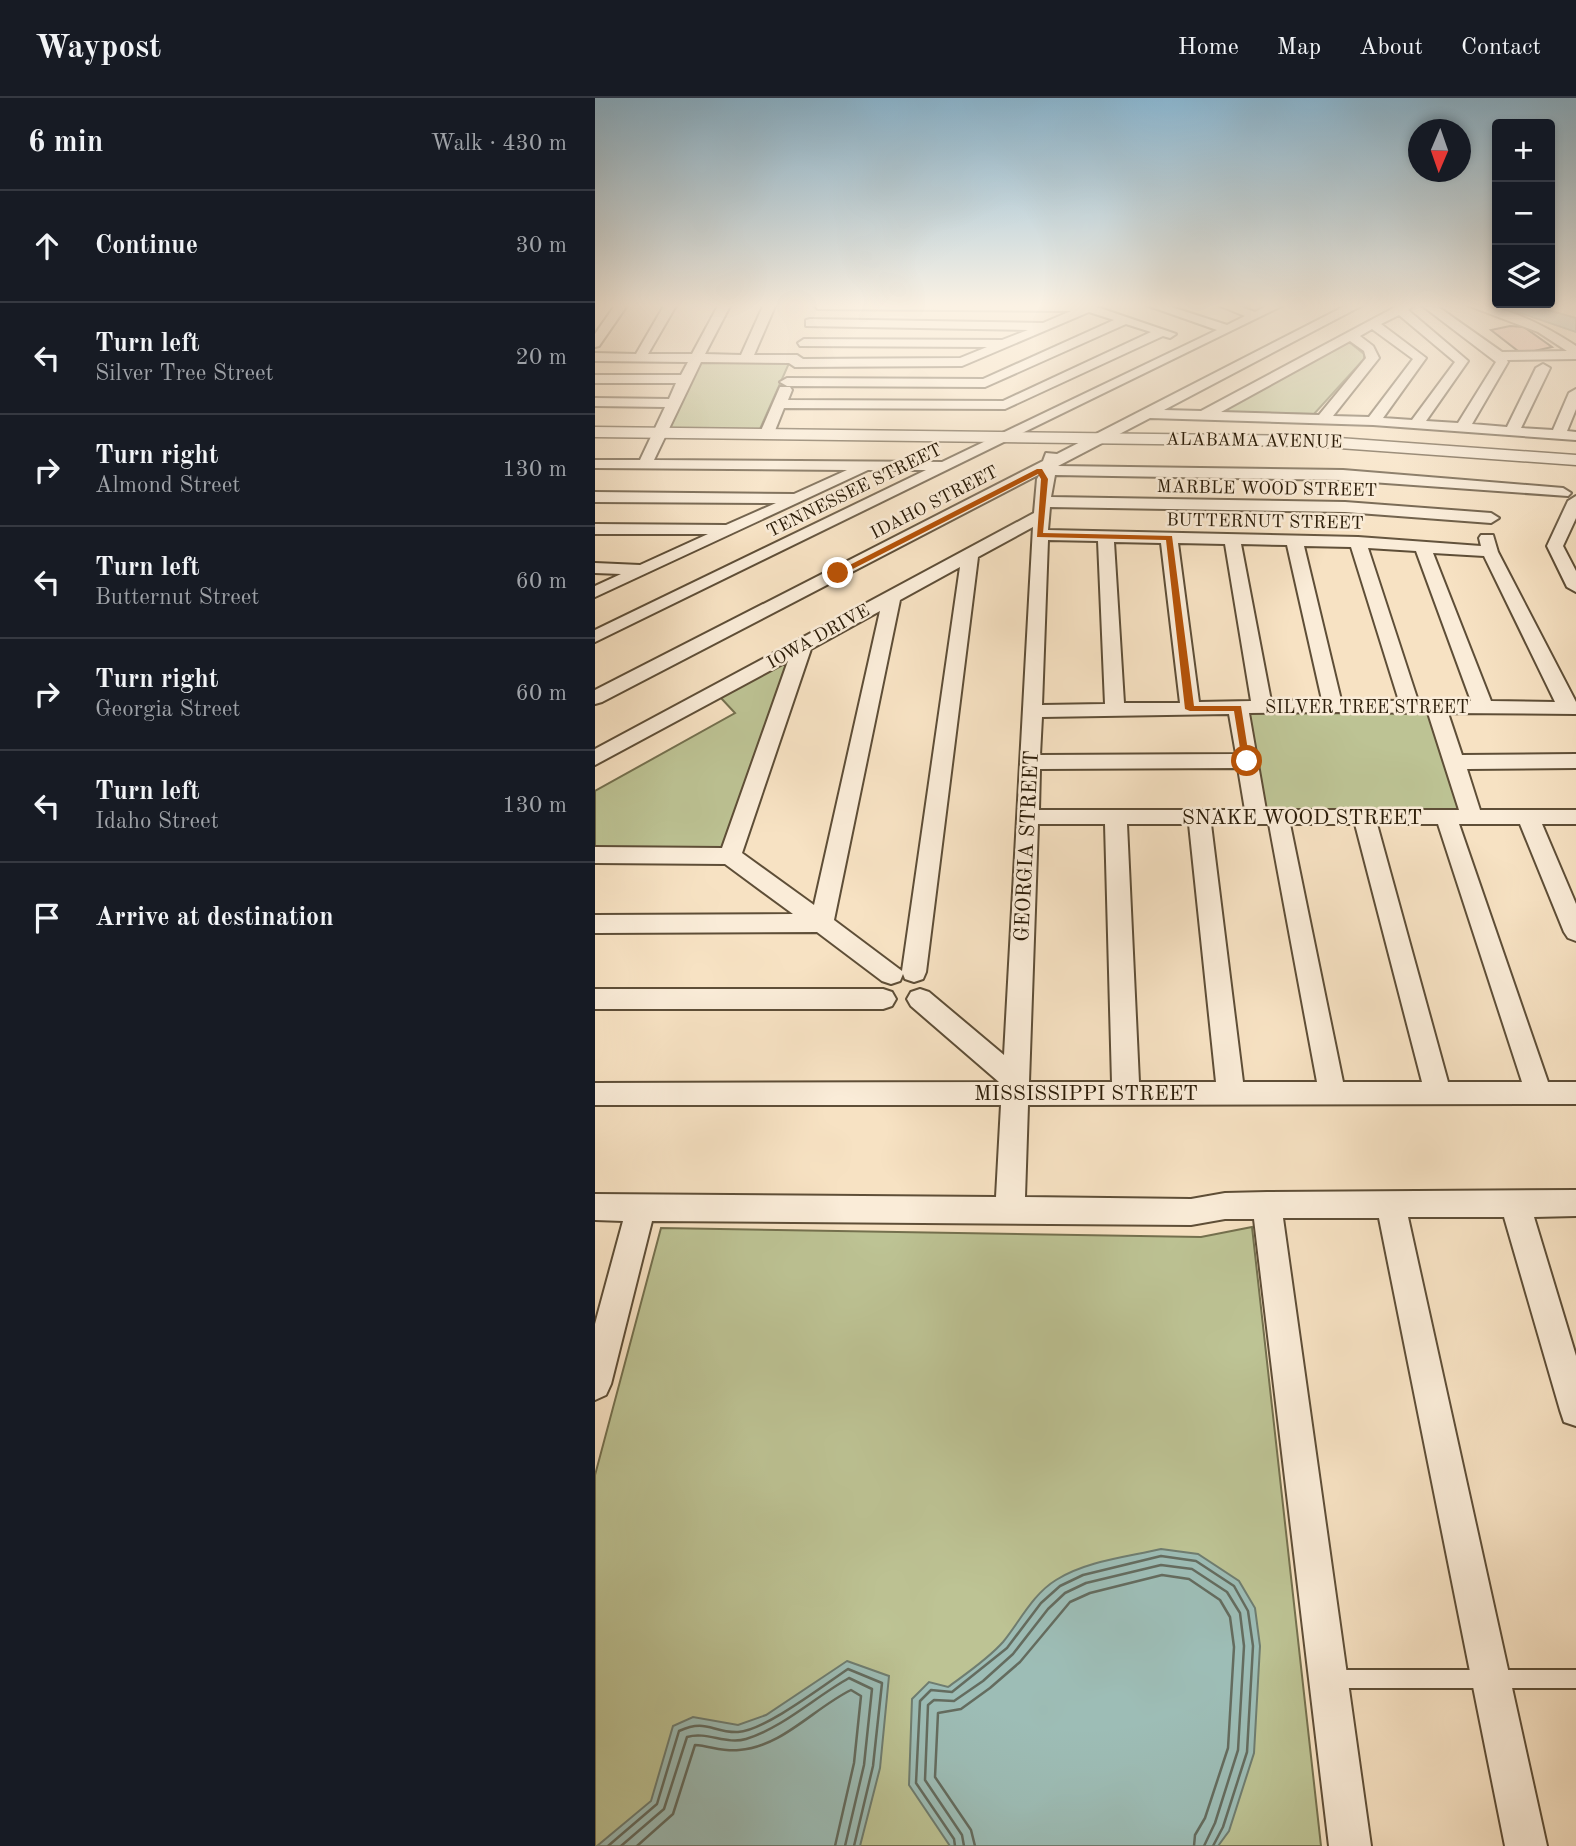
<!DOCTYPE html>
<meta charset="utf-8">
<style>
:root{--surface:#171b24;--page:#20242c;--text:#f1f3f6;--muted:#9ea1a6;--line:#363941}
body{margin:0;font-family:"Old Standard TT",serif;background:var(--page);color:var(--text)}
.controls{position:absolute;right:21px;top:21px;display:grid;overflow:hidden;border-radius:7px;box-shadow:0 4px 10px #0003}
.controls button{width:63px;height:63px;display:grid;place-items:center;padding:0;border:0;border-bottom:2px solid var(--line);background:var(--surface);color:var(--text);font:35px sans-serif}
.compass{position:absolute;left:813px;top:21px;width:63px;height:63px;border-radius:50%;background:var(--surface);box-shadow:0 4px 10px #0003;rotate:182deg}
.stop{position:absolute;width:21px;height:21px;margin:-16px;border:5px solid #b45309;border-radius:50%;background:#fff}
.stop.end{background:#b45309;border-color:#fff;box-shadow:0 2px 7px #0008}
.list{margin:0;padding:0;list-style:none}
h2{display:flex;justify-content:space-between;align-items:center;height:91px;margin:0;padding:0 28px;font-size:30px}
h2 small{font-size:23px;font-weight:400;color:var(--muted)}
.list li{display:grid;grid-template-columns:46px 1fr auto;gap:21px;align-items:center;box-sizing:border-box;height:112px;padding:0 28px;border-top:2px solid var(--line)}
.list b{display:block;font-size:26px;white-space:nowrap}
.list p{margin:0;font-size:23px;white-space:nowrap;color:var(--muted)}
.list em{font-size:23px;font-style:normal;color:var(--muted)}
.icon{flex:none;width:38px;height:38px;fill:none;stroke:currentColor;stroke-width:2;stroke-linecap:round;stroke-linejoin:round}
.map{position:relative;flex:none;width:981px;height:1748px;overflow:hidden}
header{display:flex;align-items:center;gap:42px;box-sizing:border-box;height:98px;padding:0 35px;background:var(--surface);border-bottom:2px solid var(--line)}
header strong{font-size:33px}
nav{display:flex;gap:38px;margin-inline-start:auto;font-size:24px}
main{display:flex}
aside{flex:1;background:var(--surface)}
.map>svg:first-child{display:block}
.green{fill:#bdc394;stroke:#74704e;stroke-width:2}
.water{fill:#9dbdb6;stroke:#6f7d70;stroke-width:2}
.lines{fill:none;stroke-linecap:round;stroke-linejoin:round}
.shore{stroke:#646c5f;stroke-width:2.5}
.building{fill:#e8b19b;stroke:#2b1c08;stroke-width:2}
.service-casing{stroke:#5e4e37;stroke-width:4}
.minor-casing{stroke:#5e4e37;stroke-width:4}
.tertiary-casing{stroke:#5e4e37;stroke-width:3}
.service{fill:#faecd8;fill-rule:evenodd}
.minor{fill:#faecd8;fill-rule:evenodd}
.tertiary{fill:#faecd8;fill-rule:evenodd}
.route{fill:#b45309}
.labels{text-anchor:middle;stroke-width:5;stroke-linejoin:round;paint-order:stroke}
.far-street-label{font-size:18px;fill:#2b1c08;stroke:#faecd8}
.street-label{font-size:21px;fill:#2b1c08;stroke:#faecd8}
</style>
<header>
<strong>Waypost</strong>
<nav><a>Home</a><a>Map</a><a>About</a><a>Contact</a></nav>
</header>
<main>
<aside>
<h2>6 min<small>Walk · 430 m</small></h2>
<ul class="list">
<li><svg class="icon" aria-label="ahead" viewBox="0 0 24 24"><path d="M12 20V5M6 11l6-6 6 6"/></svg><div><b>Continue</b></div><em>30 m</em></li>
<li><svg class="icon" aria-label="left" viewBox="0 0 24 24"><path d="M17 20v-9H6M10 6l-5 5 5 5"/></svg><div><b>Turn left</b><p>Silver Tree Street</p></div><em>20 m</em></li>
<li><svg class="icon" aria-label="right" viewBox="0 0 24 24"><path d="M7 20v-9h11M14 6l5 5-5 5"/></svg><div><b>Turn right</b><p>Almond Street</p></div><em>130 m</em></li>
<li><svg class="icon" aria-label="left" viewBox="0 0 24 24"><path d="M17 20v-9H6M10 6l-5 5 5 5"/></svg><div><b>Turn left</b><p>Butternut Street</p></div><em>60 m</em></li>
<li><svg class="icon" aria-label="right" viewBox="0 0 24 24"><path d="M7 20v-9h11M14 6l5 5-5 5"/></svg><div><b>Turn right</b><p>Georgia Street</p></div><em>60 m</em></li>
<li><svg class="icon" aria-label="left" viewBox="0 0 24 24"><path d="M17 20v-9H6M10 6l-5 5 5 5"/></svg><div><b>Turn left</b><p>Idaho Street</p></div><em>130 m</em></li>
<li><svg class="icon" aria-label="arrive" viewBox="0 0 24 24"><path d="M6 21V4h12l-3 4 3 4H6"/></svg><div><b>Arrive at destination</b></div></li>
</ul>
</aside>
<div class="map">
<svg width="981" height="1748" viewBox="0 0 981 1748">
<rect width="100%" height="100%" fill="#f7e2c3"/>
<filter id="stains"><feTurbulence type="fractalNoise" baseFrequency=".00286" numOctaves="4"/><feColorMatrix values="0 0 0 0 .2 0 0 0 0 .09 0 0 0 0 .02 0 0 0 .5 -.17"/></filter>
<radialGradient id="worn" r=".72"><stop offset=".6" stop-color="#630" stop-opacity="0"/><stop offset="1" stop-color="#630" stop-opacity=".3"/></radialGradient>
<g class="green">
<polygon points="754,244 769,256 769,261 719,316 621,315"/>
<polygon points="103,261 195,263 165,331 73,331"/>
<polygon points="196,560 128,750 0,749 0,693 140,615 125,599"/>
<polygon points="834,613 869,713 670,714 653,615"/>
<polygon points="657,1129 726,1748 0,1748 0,1377 66,1130 606,1139"/>
</g>
<g class="water">
<polygon points="899,206 932,206 981,220 981,234"/>
<path d="M 566,1451 L 603,1456 L 644,1483 L 660,1510 L 665,1548 L 659,1655 L 634,1733 L 623,1748 L 355,1748 L 314,1687 L 317,1601 L 334,1584 L 353,1589 C 372,1575 393,1561 408,1544 C 425,1523 438,1496 461,1482 C 491,1463 532,1459 566,1451 Z"/>
<polygon points="252,1563 294,1578 285,1670 265,1748 2,1748 56,1703 78,1628 98,1619 143,1627 171,1617"/>
</g>
<g class="lines">
<g class="shore">
<path d="M 13,1748 L 62,1706 L 84,1633 C 112,1620 117,1635 143,1634 C 169,1633 229,1587 253,1571 L 287,1585 L 278,1668 L 259,1748"/>
<path d="M 26,1748 L 69,1711 L 92,1639 C 112,1633 131,1647 151,1641 C 189,1629 220,1599 254,1580 L 277,1591 L 269,1667 L 250,1748"/>
<path d="M 42,1748 L 78,1716 L 100,1647 C 115,1648 129,1654 144,1652 C 187,1649 219,1610 256,1592 L 266,1598 L 259,1665 L 240,1748"/>
<polyline points="360,1748 359,1741 321,1685 325,1603 336,1592 357,1594 412,1550 446,1505 465,1488 488,1477 566,1458 601,1463 639,1488 653,1513 658,1548 652,1654 628,1729 618,1748"/>
<polyline points="369,1748 367,1737 330,1682 333,1607 339,1602 359,1603 388,1583 418,1556 453,1511 470,1495 491,1485 566,1467 597,1471 632,1494 645,1515 649,1548 643,1652 620,1725 609,1748"/>
<polyline points="380,1748 376,1732 340,1679 343,1615 366,1611 395,1590 425,1564 475,1504 495,1495 567,1477 594,1481 625,1502 635,1519 639,1549 633,1650 610,1720 600,1737 599,1748"/>
</g>
</g>
<polygon class="building" points="915,228 929,229 957,249 935,254 923,253 896,232"/>
<g class="lines">
<defs>
<polygon id="service" points="736,1572 981,1572 981,1590 736,1590 729,1588 727,1581 729,1574"/>
<g id="minor">
<polygon points="21,206 33,206 4,248 0,249 0,236"/>
<polygon points="70,206 82,206 53,256 97,256 124,206 136,206 110,256 146,257 169,206 181,206 159,257 202,257 208,261 365,260 392,249 205,248 203,245 209,241 407,242 433,232 211,228 211,222 215,221 448,225 476,213 223,211 218,206 493,206 581,236 575,240 568,238 410,311 189,310 179,335 172,339 165,335 185,289 195,289 197,292 193,302 408,303 556,234 531,226 390,289 192,288 185,284 192,280 388,281 519,222 494,214 367,268 200,269 194,265 106,264 59,362 347,364 622,232 548,206 567,206 632,227 650,218 620,206 638,206 660,214 675,206 691,206 0,544 0,532 331,372 273,372 0,499 0,488 26,476 0,475 0,465 45,467 113,436 0,436 0,426 131,427 181,405 0,404 0,394 199,396 252,372 0,370 0,362 45,362 70,309 0,308 0,300 74,301 81,285 0,285 0,277 86,277 93,264 0,263 0,255 41,256"/>
<path d="M 754,206 L 770,206 L 569,312 L 606,313 L 806,206 L 821,206 L 813,212 L 873,263 L 831,323 L 863,325 L 901,264 L 825,206 L 839,206 L 907,254 L 972,253 L 943,234 L 869,206 C 909,206 949,227 981,248 L 981,261 L 912,262 L 913,264 L 877,326 L 912,329 L 941,270 L 948,266 L 955,270 L 926,330 L 958,332 L 974,295 L 981,291 L 981,311 L 972,333 L 981,334 L 981,342 L 778,327 L 555,320 L 463,368 L 748,372 L 968,390 L 976,395 L 973,398 L 748,382 L 460,377 L 456,399 L 750,404 L 896,415 L 904,420 L 896,425 L 750,414 L 455,409 L 453,432 L 763,439 L 886,448 L 884,440 L 886,437 L 898,437 L 903,454 L 981,604 L 981,616 L 853,615 L 867,657 L 981,656 L 981,670 L 872,671 L 885,712 L 981,712 L 981,726 L 947,726 L 981,806 L 981,843 L 973,840 L 969,834 L 925,726 L 864,726 L 953,984 L 981,984 L 981,1006 L 433,1007 L 430,1099 L 596,1101 L 630,1095 L 672,1094 L 981,1092 L 981,1118 L 939,1119 L 981,1258 L 981,1328 L 969,1324 L 965,1312 L 909,1119 L 813,1119 L 952,1748 L 910,1748 L 784,1120 L 688,1120 L 776,1748 L 734,1748 L 659,1121 L 630,1121 L 596,1127 L 57,1123 L 16,1286 L 11,1297 L 0,1302 L 0,1226 L 28,1123 L 0,1122 L 0,1096 L 401,1099 L 406,1007 L 0,1007 L 0,985 L 404,984 L 316,908 L 312,901 L 316,894 L 325,891 L 334,894 L 409,957 L 438,429 L 383,459 L 331,874 L 328,881 L 319,884 L 310,881 L 308,876 L 305,883 L 296,886 L 287,883 L 222,834 L 0,835 L 0,817 L 198,816 L 130,766 L 0,765 L 0,749 L 127,750 L 193,563 L 0,667 L 0,651 L 439,415 L 442,381 L 445,376 L 7,604 L 0,606 L 0,592 L 448,363 L 451,355 L 462,356 ZM 804,217 L 860,264 L 817,322 L 788,320 L 831,260 L 786,226 ZM 777,231 L 818,261 L 774,319 L 738,318 L 784,260 L 778,248 L 765,238 ZM 755,243 L 769,253 L 771,260 L 724,317 L 626,314 ZM 453,442 L 503,443 L 510,606 L 447,607 ZM 519,444 L 566,445 L 585,605 L 529,605 ZM 583,445 L 630,446 L 656,603 L 604,604 ZM 646,446 L 692,447 L 727,602 L 676,603 ZM 709,448 L 756,449 L 804,603 L 746,602 ZM 773,450 L 821,453 L 876,603 L 823,603 ZM 838,455 L 889,458 L 960,604 L 896,603 ZM 365,469 L 307,873 L 239,822 L 305,502 ZM 285,513 L 219,807 L 147,755 L 216,551 ZM 738,614 L 833,615 L 864,712 L 671,712 L 654,615 ZM 634,616 L 641,656 L 445,657 L 447,619 ZM 643,670 L 650,712 L 444,712 L 445,671 ZM 443,726 L 510,726 L 517,984 L 434,984 ZM 532,726 L 594,726 L 621,984 L 544,984 ZM 616,726 L 674,726 L 722,984 L 648,984 ZM 695,726 L 760,726 L 827,984 L 748,984 ZM 782,726 L 843,726 L 927,984 L 853,984 Z"/>
<polygon points="981,398 981,420 968,448 981,473 981,494 972,489 952,448 973,403"/>
<polygon points="0,891 288,891 297,894 301,901 297,908 288,911 0,911"/>
</g>
<polygon id="tertiary" points="0,329 716,338 981,357 981,367 716,348 0,339"/>
</defs>
<use href="#service" class="service-casing"/>
<use href="#minor" class="minor-casing"/>
<use href="#tertiary" class="tertiary-casing"/>
<use href="#service" class="service"/>
<use href="#minor" class="minor"/>
<use href="#tertiary" class="tertiary"/>
</g>
<linearGradient id="sky" x2="0" y2="1"><stop stop-color="#8ab8d4"/><stop offset="0.46" stop-color="#fbf2e4"/><stop offset="1" stop-color="#fbf2e4" stop-opacity="0"/></linearGradient>
<rect width="981" height="451" fill="url(#sky)"/>
<polygon class="route" points="442,371 447,371 453,381 448,435 577,438 599,608 646,608 655,665 647,663 639,613 595,613 590,611 571,442 442,439 446,381 443,376 246,477 239,475"/>
<g class="labels">
<g class="far-street-label">
<text transform="translate(659 342) rotate(1)" y="6">ALABAMA AVENUE</text>
<text transform="translate(672 390) rotate(1)" y="6">MARBLE WOOD STREET</text>
<text transform="translate(259 392) rotate(-26)" y="6">TENNESSEE STREET</text>
<text transform="translate(339 404) rotate(-27)" y="6">IDAHO STREET</text>
<text transform="translate(670 423) rotate(1)" y="6">BUTTERNUT STREET</text>
<text transform="translate(223 538) rotate(-29)" y="6">IOWA DRIVE</text>
<text x="772" y="615">SILVER TREE STREET</text>
</g>
<g class="street-label">
<text x="707" y="726">SNAKE WOOD STREET</text>
<text transform="translate(431 748) rotate(-87)" y="7">GEORGIA STREET</text>
<text x="491" y="1002">MISSISSIPPI STREET</text>
</g>
</g>
<rect width="100%" height="100%" filter="url(#stains)"/>
<rect width="100%" height="100%" fill="url(#worn)"/>
</svg>
<div class="controls">
<button>+</button>
<button>−</button>
<button><svg class="icon" aria-label="layers" viewBox="0 0 24 24"><path d="M12 4l9 5-9 5-9-5zM3 14l9 5 9-5"/></svg></button>
</div>
<svg class="compass" viewBox="-18 -18 36 36"><path d="M0-13l5 13h-10z" fill="#e53935"/><path d="M0 13l5-13h-10z" fill="#9ea1a6"/></svg>
<div class="stop" style="left:652px;top:663px"></div>
<div class="stop end" style="left:243px;top:475px"></div>
</div>
</main>
